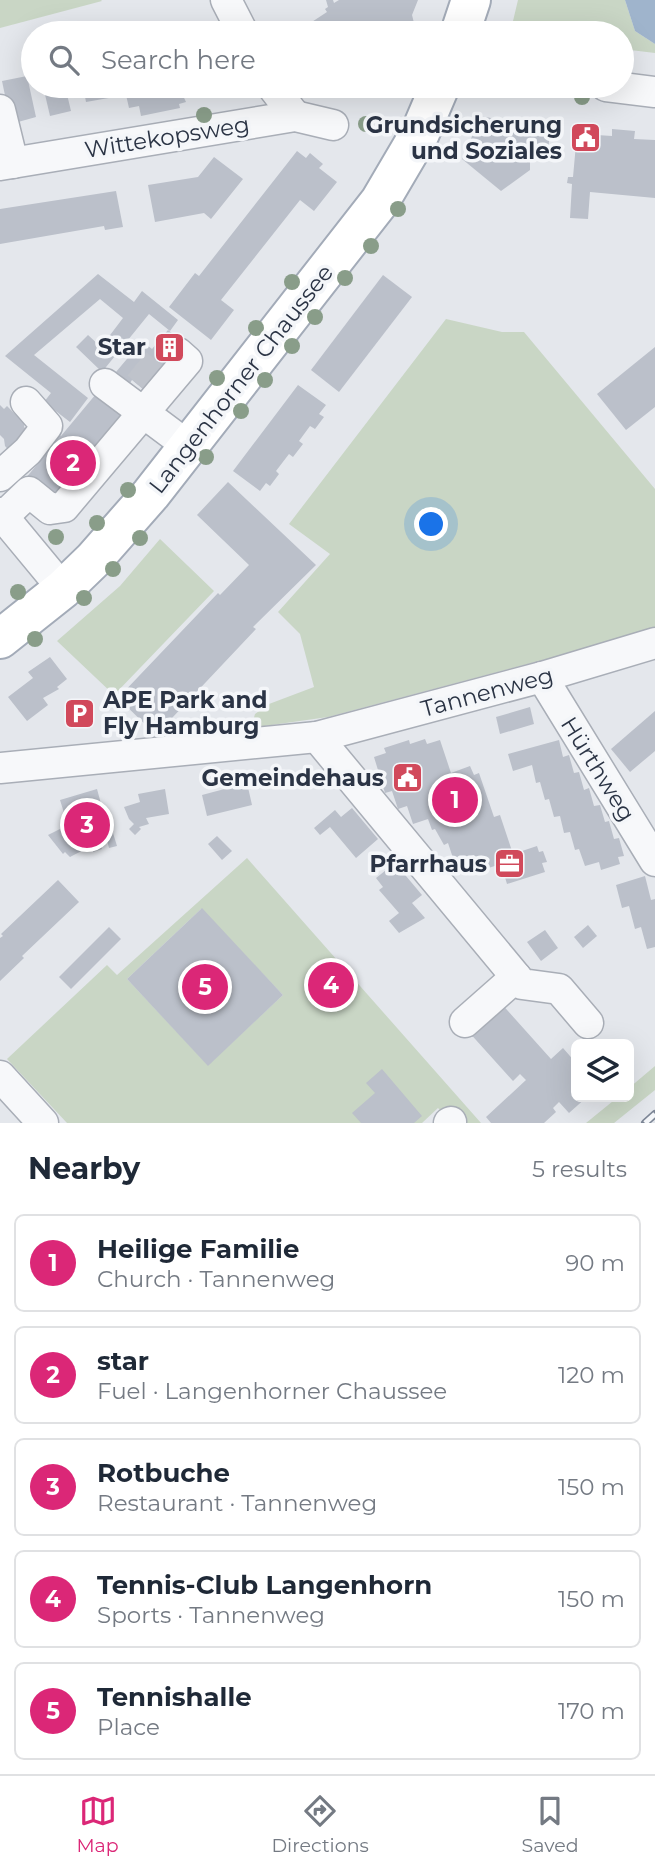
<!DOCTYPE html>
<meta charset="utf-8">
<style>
:root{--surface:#fff;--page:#f2f2f3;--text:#1f2937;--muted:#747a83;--line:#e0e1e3;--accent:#db2777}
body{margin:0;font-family:Montserrat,sans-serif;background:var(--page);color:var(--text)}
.controls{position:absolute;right:21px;bottom:21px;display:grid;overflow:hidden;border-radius:10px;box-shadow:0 7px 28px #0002}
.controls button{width:63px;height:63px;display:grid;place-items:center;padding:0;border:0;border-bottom:2px solid var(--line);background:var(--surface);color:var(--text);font:35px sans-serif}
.you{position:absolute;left:432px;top:525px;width:24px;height:24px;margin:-18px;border:5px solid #fff;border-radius:50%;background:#1a73e8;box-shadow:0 0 0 10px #1a73e833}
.badge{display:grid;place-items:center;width:46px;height:46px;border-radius:50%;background:var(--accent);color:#fff;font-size:23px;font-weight:700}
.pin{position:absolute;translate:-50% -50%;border:4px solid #fff;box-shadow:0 2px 7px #0006}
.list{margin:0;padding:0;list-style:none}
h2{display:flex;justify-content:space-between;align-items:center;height:91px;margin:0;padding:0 28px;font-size:30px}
h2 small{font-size:23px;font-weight:400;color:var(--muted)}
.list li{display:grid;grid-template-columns:46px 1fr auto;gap:21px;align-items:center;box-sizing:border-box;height:98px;margin:0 14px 14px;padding:0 14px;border:2px solid var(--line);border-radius:10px}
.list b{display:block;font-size:26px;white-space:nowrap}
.list p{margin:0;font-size:23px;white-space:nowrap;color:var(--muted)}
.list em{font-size:23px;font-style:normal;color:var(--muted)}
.icon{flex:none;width:38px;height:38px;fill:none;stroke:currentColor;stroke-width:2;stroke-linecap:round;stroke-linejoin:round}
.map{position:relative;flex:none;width:655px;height:1123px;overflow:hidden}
.search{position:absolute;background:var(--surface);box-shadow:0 7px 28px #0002;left:21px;right:21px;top:21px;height:77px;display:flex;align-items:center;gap:18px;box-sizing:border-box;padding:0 24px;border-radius:38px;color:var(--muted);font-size:26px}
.sheet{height:651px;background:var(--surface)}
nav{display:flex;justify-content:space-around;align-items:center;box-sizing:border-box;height:98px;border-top:2px solid var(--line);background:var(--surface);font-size:19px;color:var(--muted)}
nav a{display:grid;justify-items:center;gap:4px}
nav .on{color:var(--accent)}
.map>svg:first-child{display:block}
.green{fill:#c9d6c5;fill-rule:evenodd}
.water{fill:#9fb4cc}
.building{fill:#bbc0ca}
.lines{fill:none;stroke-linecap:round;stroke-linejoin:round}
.minor-tunnel{stroke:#bfc3cb;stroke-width:30;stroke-dasharray:30 15;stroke-linecap:butt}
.minor-casing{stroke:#a9aeb7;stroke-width:33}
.major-casing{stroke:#a3abb8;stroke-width:42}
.minor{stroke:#f7f8fa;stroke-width:30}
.major{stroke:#fff;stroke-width:38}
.rail-casing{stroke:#7d8696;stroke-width:8}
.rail{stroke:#f4f6f9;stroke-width:5;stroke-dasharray:16;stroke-linecap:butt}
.tree{fill:#899d89}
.labels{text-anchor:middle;stroke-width:7;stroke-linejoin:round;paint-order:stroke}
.poi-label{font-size:23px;font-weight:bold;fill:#2b3445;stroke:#f4f6f9;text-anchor:end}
.street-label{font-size:23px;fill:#2b3445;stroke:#f4f6f9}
</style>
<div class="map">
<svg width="655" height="1123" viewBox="0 0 655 1123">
<rect width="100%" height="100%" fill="#e4e7ec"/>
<g class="green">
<polygon points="0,0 101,0 102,1 0,28"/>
<polygon points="518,0 625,0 635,31 655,44 655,53 622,49 622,33 518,33 513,21"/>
<polygon points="446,319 502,332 524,332 655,489 655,628 584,649 328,717 251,728 255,714 269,704 314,687 300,634 278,612 330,554 289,524"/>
<polygon points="160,539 214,591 114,695 57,641 120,586"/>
<path d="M 247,858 L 481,1123 L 452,1123 L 438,1108 L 422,1123 L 67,1123 L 7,1059 L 107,965 L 117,975 ZM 201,909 L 283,995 L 208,1065 L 127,979 Z"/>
<polygon points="655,1066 655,1090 614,1123 586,1123 618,1097 629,1097 629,1088"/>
</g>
<polygon class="water" points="625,0 655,0 655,44 635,31"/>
<g class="building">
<polygon points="326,0 333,0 334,3 339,0 418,0 412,15 414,23 399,33 295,33 327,12 325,9 328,7"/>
<polygon points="27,76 36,117 11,124 2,81"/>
<polygon points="43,86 65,86 71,111 50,116"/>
<polygon points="83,86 118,86 120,96 86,102"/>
<polygon points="124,86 176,86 179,87 186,102 179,104 180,108 141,116 139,106 129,108"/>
<polygon points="481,116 550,130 548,153 530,151 530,170 501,191 462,159"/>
<polygon points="612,129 635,131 634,139 655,140 655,198 590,192 588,219 570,218 572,184 567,183 568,177 573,177 576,144 582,134 612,136"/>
<polygon points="297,151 306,158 310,153 323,164 319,168 337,182 314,211 300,200 221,300 234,310 211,340 169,307 195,273 199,276"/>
<polygon points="214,157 243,179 211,219 204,213 155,222 148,185 198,177"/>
<polygon points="116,191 123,227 105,230 104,226 0,244 0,209"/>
<polygon points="98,274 134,302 142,291 178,320 170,331 149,314 102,372 76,347 88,335 101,347 123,318 100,299 34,355 88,398 70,422 44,402 51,393 5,356"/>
<polygon points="383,275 412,297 339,392 311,370"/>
<polygon points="168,330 186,344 144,390 132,380 130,383 116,372 142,341 152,349"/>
<polygon points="655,347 655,407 626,430 597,394"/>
<polygon points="298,385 326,405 319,414 324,417 315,429 310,426 299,441 303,444 293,457 289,454 276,471 279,474 270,486 266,483 260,491 233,471"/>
<polygon points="101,388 133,414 56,505 25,479 40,461 34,456 55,431 61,436"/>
<polygon points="0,405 4,409 7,406 17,416 18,414 25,422 24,427 32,435 12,454 5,446 4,439 0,435"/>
<polygon points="228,482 316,565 253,627 256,629 156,735 118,698 218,593 220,595 249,565 197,515"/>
<polygon points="50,657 67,679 57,687 59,689 43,698 48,705 27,721 8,697 33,678 28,672"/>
<polygon points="530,707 534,724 500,734 496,717"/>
<polygon points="655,711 655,751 630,772 611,749"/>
<polygon points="425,739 427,744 440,740 451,773 470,766 474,775 479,773 494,817 500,815 513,854 537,846 539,852 543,851 547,862 542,863 545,872 507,884 501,864 479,871 474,855 454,861 448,843 444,845 435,829 432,830 428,819 413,824 407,806 398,809 392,791 385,793 374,757 386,753 384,748 409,740 410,744"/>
<polygon points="559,740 563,757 569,755 574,773 579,772 584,790 589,788 594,806 600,805 605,822 609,821 614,839 619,838 624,856 618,857 620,864 601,870 599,862 585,866 579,849 575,850 570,832 564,833 560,816 554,817 549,799 545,800 540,782 536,783 532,765 513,771 508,754"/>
<polygon points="247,783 252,805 207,816 202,795"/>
<polygon points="97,789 103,811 106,810 117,846 109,848 107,840 100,842 102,849 93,852 91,846 70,857 65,852 63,854 48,835 64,827 61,822 66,819 60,800"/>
<polygon points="165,789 169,814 146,818 149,824 139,827 141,829 135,835 129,829 134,824 129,819 124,807 140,802 138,794"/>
<polygon points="352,808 378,839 356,858 330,827 320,835 314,828 335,810 341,817"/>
<polygon points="217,836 232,851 222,860 208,844"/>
<polygon points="395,863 422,895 412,903 425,918 399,933 389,921 399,913 379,890 383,887 376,878"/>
<polygon points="645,876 651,900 655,899 655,947 647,949 641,927 635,929 629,906 622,908 616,885"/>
<polygon points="58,880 79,902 22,956 24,958 0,981 0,938 3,936 1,934"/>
<polygon points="202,908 283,995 208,1066 127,979"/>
<polygon points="588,925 597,936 583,948 574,937"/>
<polygon points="109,927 121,939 71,989 59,977"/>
<polygon points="545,930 558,948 541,961 527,942"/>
<polygon points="499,1001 551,1059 563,1048 576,1063 576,1097 587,1097 569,1113 559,1102 553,1108 556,1112 544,1123 491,1123 486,1117 526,1080 520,1074 513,1081 467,1030"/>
<polygon points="382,1069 422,1116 414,1123 361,1123 352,1113 375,1093 366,1083"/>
</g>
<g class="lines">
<polyline class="minor-tunnel" points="139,385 166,352 171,350 178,353"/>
<defs>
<g id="minor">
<polyline points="226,0 243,33"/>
<polyline points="272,86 295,116"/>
<polyline points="606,86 655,92"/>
<polyline points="0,110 13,163"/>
<polyline points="0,165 295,116 333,125"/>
<polyline points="105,384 188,446"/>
<polyline points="0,476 28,451 47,426 26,402"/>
<polyline points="0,513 63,589"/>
<polyline points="3,517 29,492 50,509 64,507 187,361 178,353"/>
<polyline points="542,677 655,861"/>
<polyline points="317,737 522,984 559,989 588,1023"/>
<polyline points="0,768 317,737 542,677 655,643"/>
<polyline points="465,1022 516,977"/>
<polyline points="0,1076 43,1123"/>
<polyline points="449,1123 451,1122"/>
</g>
<g id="major">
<polyline points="460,33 471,0"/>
<polyline points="0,639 63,589 93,560 151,494 380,201 420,133 440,86"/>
</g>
</defs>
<use href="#minor" class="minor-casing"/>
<use href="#major" class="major-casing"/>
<use href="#minor" class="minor"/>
<use href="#major" class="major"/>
<defs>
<polyline id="rail" points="645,1123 655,1114"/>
</defs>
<use href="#rail" class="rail-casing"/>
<use href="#rail" class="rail"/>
</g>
<g class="tree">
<circle cx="582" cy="97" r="8"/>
<circle cx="204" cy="115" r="8"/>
<circle cx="366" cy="124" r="8"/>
<circle cx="398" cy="209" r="8"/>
<circle cx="371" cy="246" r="8"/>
<circle cx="345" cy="278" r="8"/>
<circle cx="292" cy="282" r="8"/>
<circle cx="315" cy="317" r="8"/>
<circle cx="256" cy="328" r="8"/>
<circle cx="292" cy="346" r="8"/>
<circle cx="217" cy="378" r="8"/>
<circle cx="265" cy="380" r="8"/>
<circle cx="241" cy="411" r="8"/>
<circle cx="206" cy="457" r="8"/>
<circle cx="128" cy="490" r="8"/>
<circle cx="97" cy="523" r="8"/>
<circle cx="56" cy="537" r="8"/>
<circle cx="140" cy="538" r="8"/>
<circle cx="113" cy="569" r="8"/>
<circle cx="18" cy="592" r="8"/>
<circle cx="84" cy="598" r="8"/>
<circle cx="35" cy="639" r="8"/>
</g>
<defs>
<symbol id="civic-square" viewBox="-11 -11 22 22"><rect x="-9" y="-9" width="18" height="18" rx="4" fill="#d1495b" stroke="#f4f6f9"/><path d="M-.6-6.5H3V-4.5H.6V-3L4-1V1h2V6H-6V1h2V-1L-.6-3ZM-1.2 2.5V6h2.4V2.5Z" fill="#fff"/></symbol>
<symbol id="building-square" viewBox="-11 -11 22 22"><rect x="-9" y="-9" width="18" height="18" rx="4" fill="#d1495b" stroke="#f4f6f9"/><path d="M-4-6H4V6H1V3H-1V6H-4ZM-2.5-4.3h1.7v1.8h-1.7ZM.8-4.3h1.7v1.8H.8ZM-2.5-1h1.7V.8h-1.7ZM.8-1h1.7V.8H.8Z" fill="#fff"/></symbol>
<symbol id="parking-square" viewBox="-11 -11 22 22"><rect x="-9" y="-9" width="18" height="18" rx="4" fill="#d1495b" stroke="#f4f6f9"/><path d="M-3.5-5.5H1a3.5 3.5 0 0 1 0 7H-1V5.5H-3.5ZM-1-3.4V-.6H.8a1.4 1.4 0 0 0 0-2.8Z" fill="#fff"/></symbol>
<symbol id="office-square" viewBox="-11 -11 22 22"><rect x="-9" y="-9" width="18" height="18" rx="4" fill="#d1495b" stroke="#f4f6f9"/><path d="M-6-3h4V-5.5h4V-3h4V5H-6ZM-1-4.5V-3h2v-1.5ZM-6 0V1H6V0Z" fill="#fff"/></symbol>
</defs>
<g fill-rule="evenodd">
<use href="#civic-square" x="568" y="120" width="35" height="35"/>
<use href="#building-square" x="152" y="330" width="35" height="35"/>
<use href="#parking-square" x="62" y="696" width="35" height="35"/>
<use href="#civic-square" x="390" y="760" width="35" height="35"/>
<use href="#office-square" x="492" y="846" width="35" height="35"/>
</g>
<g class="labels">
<g class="poi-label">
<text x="562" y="133">Grundsicherung<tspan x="562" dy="26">und Soziales</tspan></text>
<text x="146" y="355">Star</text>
<text x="103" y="708" text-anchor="start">APE Park and<tspan x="103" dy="26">Fly Hamburg</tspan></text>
<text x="384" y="786">Gemeindehaus</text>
<text x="487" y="872">Pfarrhaus</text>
</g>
<g class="street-label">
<text transform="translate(167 137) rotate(-9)" y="8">Wittekopsweg</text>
<text transform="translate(241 379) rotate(-52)" y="8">Langenhorner Chaussee</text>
<text transform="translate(487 692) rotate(-15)" y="8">Tannenweg</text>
<text transform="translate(598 769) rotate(58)" y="8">Hürthweg</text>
</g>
</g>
</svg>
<div class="controls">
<button><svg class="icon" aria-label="layers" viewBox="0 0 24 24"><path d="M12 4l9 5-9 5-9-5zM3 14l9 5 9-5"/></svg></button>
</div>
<div class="you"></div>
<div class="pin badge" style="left:455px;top:800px">1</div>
<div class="pin badge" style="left:73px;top:463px">2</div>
<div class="pin badge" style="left:87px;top:825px">3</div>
<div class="pin badge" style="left:331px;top:985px">4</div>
<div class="pin badge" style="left:205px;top:987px">5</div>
<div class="search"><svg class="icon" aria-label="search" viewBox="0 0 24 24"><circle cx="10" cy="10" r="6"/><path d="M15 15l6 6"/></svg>Search here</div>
</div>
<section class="sheet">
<h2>Nearby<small>5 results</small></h2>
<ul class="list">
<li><span class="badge">1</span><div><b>Heilige Familie</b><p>Church · Tannenweg</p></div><em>90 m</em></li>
<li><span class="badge">2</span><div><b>star</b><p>Fuel · Langenhorner Chaussee</p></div><em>120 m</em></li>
<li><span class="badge">3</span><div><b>Rotbuche</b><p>Restaurant · Tannenweg</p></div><em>150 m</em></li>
<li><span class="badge">4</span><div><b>Tennis-Club Langenhorn</b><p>Sports · Tannenweg</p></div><em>150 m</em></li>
<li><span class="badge">5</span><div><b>Tennishalle</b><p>Place</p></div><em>170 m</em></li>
</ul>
</section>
<nav>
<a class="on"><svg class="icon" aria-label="map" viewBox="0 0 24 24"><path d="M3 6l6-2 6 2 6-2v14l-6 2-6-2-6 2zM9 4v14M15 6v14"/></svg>Map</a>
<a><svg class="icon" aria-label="directions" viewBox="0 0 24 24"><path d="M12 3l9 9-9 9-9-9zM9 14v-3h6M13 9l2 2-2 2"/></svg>Directions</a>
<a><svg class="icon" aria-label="saved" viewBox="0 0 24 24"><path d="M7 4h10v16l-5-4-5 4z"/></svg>Saved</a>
</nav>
